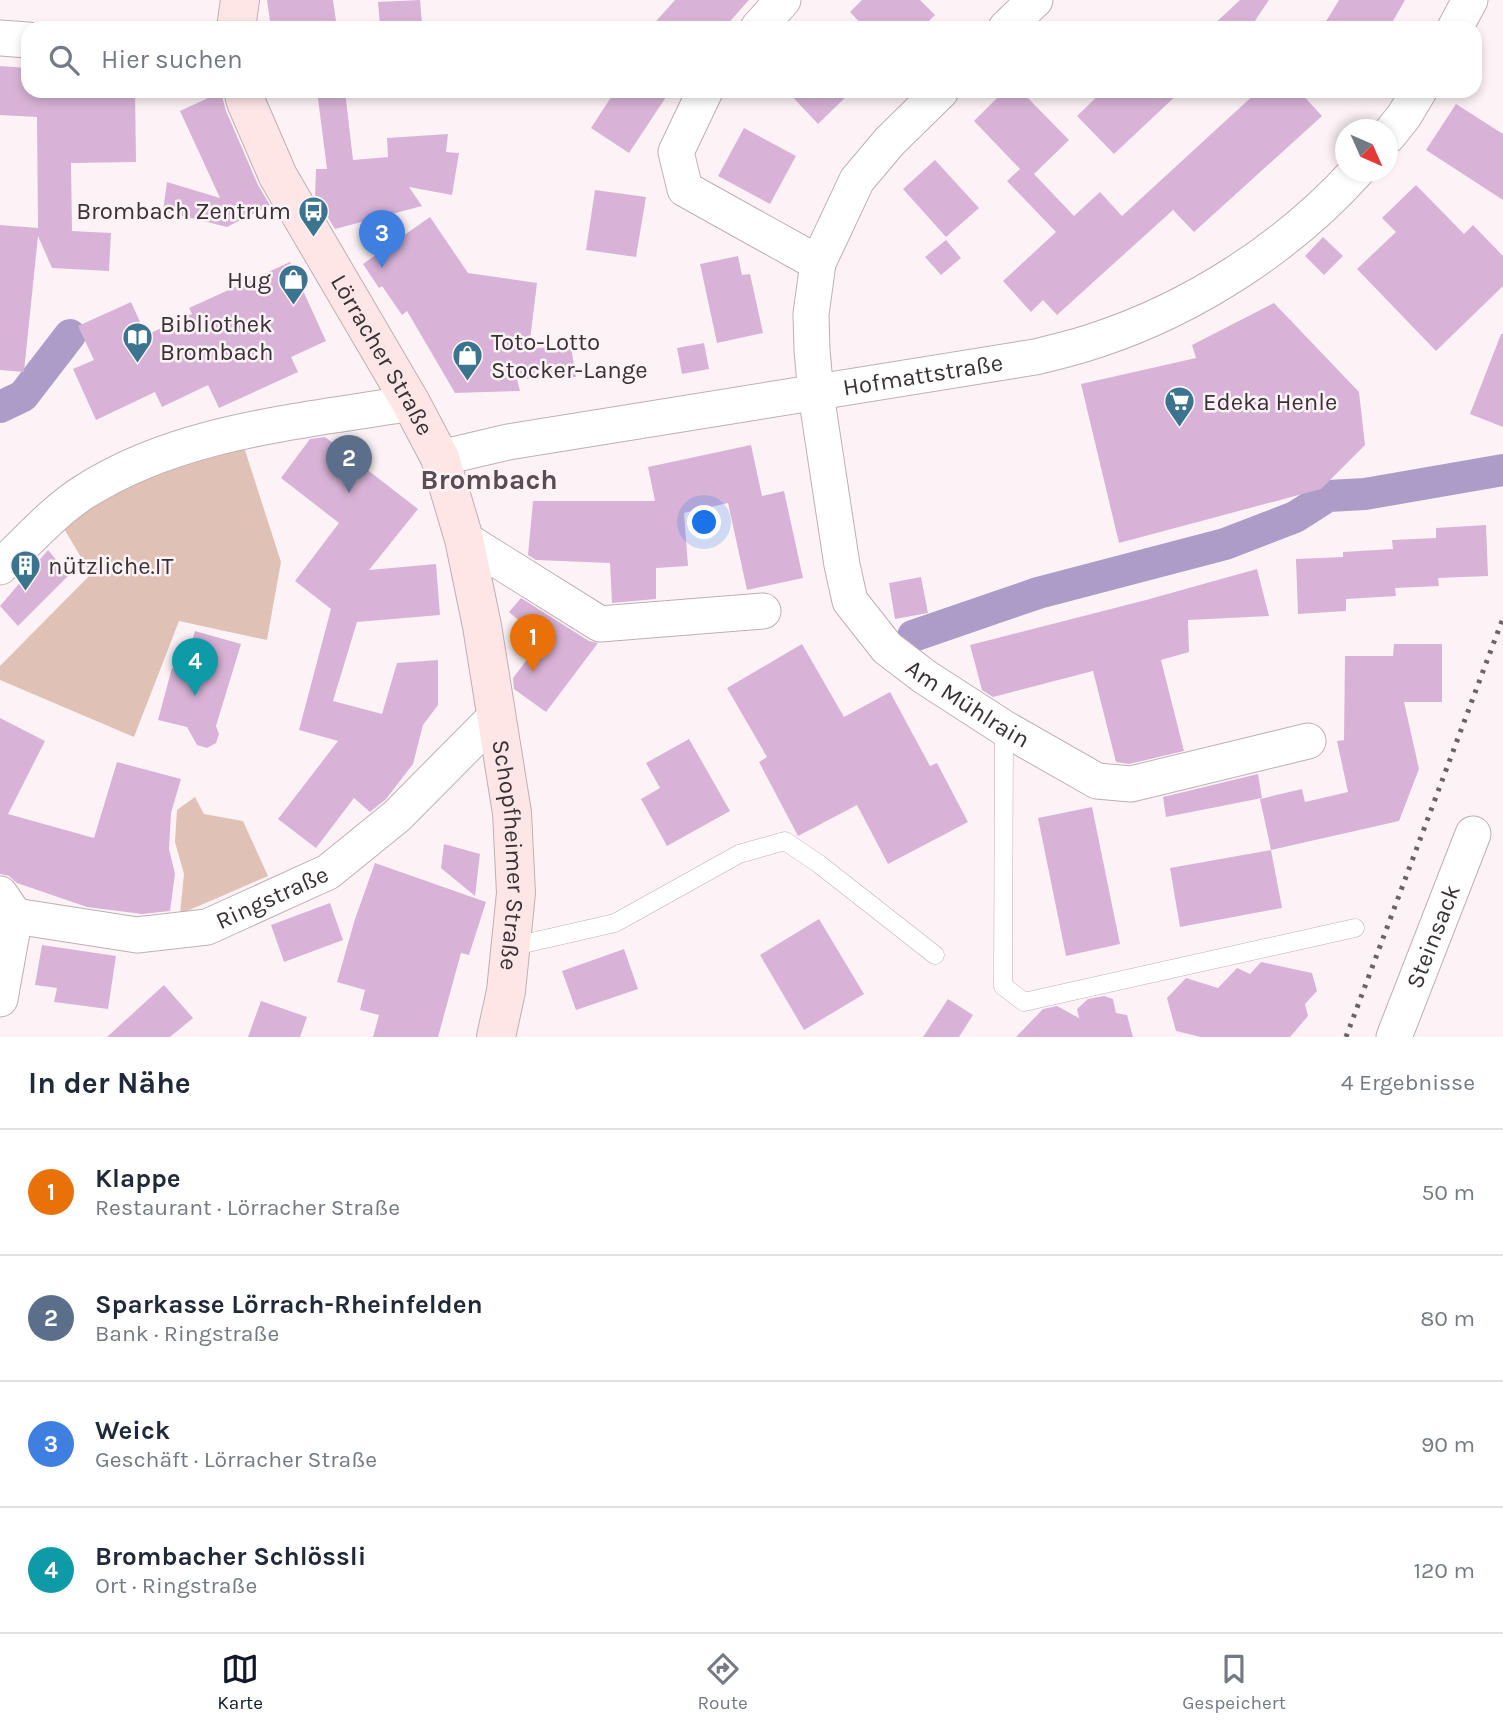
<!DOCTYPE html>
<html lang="de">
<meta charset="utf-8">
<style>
:root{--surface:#fff;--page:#f2f2f3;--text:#1f2937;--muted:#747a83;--line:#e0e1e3;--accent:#111827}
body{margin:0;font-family:Karla,sans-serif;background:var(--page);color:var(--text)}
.compass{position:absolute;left:1335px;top:119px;width:63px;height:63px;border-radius:50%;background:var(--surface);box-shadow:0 4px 10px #0003;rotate:135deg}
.you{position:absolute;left:705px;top:523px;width:24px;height:24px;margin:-18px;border:5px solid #fff;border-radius:50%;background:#1a73e8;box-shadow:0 0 0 10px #1a73e833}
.badge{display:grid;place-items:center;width:46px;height:46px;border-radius:50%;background:var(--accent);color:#fff;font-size:23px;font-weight:700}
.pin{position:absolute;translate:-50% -58px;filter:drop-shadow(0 2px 4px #0008)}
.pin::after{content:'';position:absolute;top:37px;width:24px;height:21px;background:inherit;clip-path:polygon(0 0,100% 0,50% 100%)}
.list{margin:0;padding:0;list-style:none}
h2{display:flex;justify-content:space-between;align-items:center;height:91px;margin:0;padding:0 28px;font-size:30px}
h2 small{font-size:23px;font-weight:400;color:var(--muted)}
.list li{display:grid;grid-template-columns:46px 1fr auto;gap:21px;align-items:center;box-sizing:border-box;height:126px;padding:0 28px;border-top:2px solid var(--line)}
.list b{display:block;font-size:26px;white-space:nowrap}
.list p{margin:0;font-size:23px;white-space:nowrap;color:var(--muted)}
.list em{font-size:23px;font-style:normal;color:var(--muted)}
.icon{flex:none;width:38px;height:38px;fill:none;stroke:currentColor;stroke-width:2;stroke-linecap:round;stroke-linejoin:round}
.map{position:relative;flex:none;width:1503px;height:1037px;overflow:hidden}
.search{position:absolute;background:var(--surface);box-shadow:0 4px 10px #0003;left:21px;right:21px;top:21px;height:77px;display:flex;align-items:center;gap:18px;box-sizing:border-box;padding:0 24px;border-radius:21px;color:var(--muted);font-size:26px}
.sheet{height:595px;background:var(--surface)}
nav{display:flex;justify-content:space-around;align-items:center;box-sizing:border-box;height:98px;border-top:2px solid var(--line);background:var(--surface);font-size:19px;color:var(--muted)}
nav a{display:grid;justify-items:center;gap:4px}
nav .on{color:var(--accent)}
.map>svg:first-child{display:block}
.green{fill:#e0c1b6}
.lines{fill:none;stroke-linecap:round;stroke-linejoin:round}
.canal{stroke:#ad9cc7;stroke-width:32}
.building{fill:#d8b3d7}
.service-casing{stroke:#beaeb5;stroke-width:19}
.minor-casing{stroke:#beaeb5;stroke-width:37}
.secondary-casing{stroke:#beaeb5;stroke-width:40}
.service{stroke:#fff;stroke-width:18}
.minor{stroke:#fff;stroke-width:35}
.secondary{stroke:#fee6e7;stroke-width:38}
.rail{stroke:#6a6365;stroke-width:5;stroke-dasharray:3.5 7;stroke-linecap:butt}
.labels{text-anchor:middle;stroke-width:5;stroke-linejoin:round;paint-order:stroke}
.poi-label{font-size:24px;fill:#383234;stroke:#fdf3f7;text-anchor:start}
.street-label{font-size:24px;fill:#383234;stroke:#fdf3f7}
.quarter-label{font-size:28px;font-weight:bold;fill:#594c52;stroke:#fdf3f7}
</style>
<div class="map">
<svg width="1503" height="1037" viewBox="0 0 1503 1037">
<rect width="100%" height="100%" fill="#fdf3f7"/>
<g class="green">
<polygon points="243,444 281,562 267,640 179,621 134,737 0,680 0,666 91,574 60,522 129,478"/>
<polygon points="195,797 204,814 243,821 268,876 180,914 184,874 175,842 177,810"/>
</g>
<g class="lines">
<g class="canal">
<polyline points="0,407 23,396 70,335"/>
<polyline points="913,636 1038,593 1225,544 1295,517 1328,496 1365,494 1503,470"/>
</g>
</g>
<g class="building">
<polygon points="267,0 333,0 337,28 271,28"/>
<polygon points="420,0 422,23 380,25 378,2"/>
<polygon points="675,0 749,0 724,28 650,28"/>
<polygon points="862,0 920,0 935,15 922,28 865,28 850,12"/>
<polygon points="1240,0 1269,0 1250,28 1210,28"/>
<polygon points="1339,0 1405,0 1389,28 1322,28"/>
<polygon points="0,66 28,68 28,91 135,91 136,162 71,163 72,231 111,233 109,271 52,268 38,236 24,372 0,370 0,225 38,228 37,117 0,115"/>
<polygon points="317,91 345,91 353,160 388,157 387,138 448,134 446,152 459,153 452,195 409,187 422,206 335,229 315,197 316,169 327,169"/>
<polygon points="615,91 670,91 629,153 591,128"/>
<polygon points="787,91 852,91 818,124"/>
<polygon points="1004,91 1021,91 1069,140 1034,174 1074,216 1100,192 1122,216 1258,91 1299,91 1322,116 1194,232 1173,210 1057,315 1043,300 1031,312 1003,281 1056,232 1007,181 1020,169 974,121"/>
<polygon points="1103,91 1181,91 1114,154 1077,116"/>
<polygon points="221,92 226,111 258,185 270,205 227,227 163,211 167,182 220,198 180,111"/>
<polygon points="1456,104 1503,134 1503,200 1426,150"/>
<polygon points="744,128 796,156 770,204 718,176"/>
<polygon points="935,160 979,208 946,237 903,189"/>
<polygon points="1416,185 1464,234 1473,225 1503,256 1503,286 1436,351 1357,269 1396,232 1382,218"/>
<polygon points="595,190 646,197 636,257 586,250"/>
<polygon points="430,217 468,273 537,283 529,348 571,347 576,377 517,379 520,391 455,393 407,311 402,315 382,286 379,288 363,264"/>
<polygon points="1323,237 1343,256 1324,275 1305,256"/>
<polygon points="946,240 961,258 941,275 925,257"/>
<polygon points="738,256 742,275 750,274 763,333 717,343 700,264"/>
<polygon points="290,262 326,341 291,357 298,372 219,408 208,385 162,407 155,392 96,420 73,369 94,360 78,326 131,302 146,335 192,314 189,308"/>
<polygon points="1274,303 1359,392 1365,445 1321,489 1119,543 1081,384 1196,358 1192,345"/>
<polygon points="1501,334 1503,334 1503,427 1470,414"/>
<polygon points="704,343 709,369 682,374 677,348"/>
<polygon points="325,437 418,509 369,570 436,564 440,615 357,622 333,701 382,714 397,663 438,660 438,705 423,725 413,764 386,799 370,812 354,798 316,848 278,819 338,741 299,730 331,609 295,581 339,523 281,478 310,439"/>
<polygon points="751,445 762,496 784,491 803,578 747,590 728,503 684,513 688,566 656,568 656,599 612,603 610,563 536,560 528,555 533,501 655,501 648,467"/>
<polygon points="1486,525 1488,576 1438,578 1439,586 1395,588 1396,596 1346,599 1346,611 1298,614 1296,559 1343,557 1343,552 1393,549 1392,540 1436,538 1436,528"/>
<polygon points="48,550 69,575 18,626 0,606"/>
<polygon points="1257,569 1269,616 1188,620 1189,652 1161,660 1184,751 1129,764 1116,762 1093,671 993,697 982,690 970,645 1146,600"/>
<polygon points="921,577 928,613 895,619 889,583"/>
<polygon points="521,598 589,641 598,643 546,712 514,689 513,678 542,640 509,612"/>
<polygon points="195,631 241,644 216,726 219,734 216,743 207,748 197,745 187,727 158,720 172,668 183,672"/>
<polygon points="802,644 844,717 890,692 930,766 937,763 968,822 888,864 857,805 798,836 759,762 767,757 727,688"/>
<polygon points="1394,644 1442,644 1442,702 1404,702 1419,769 1399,821 1271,850 1260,799 1302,789 1305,802 1348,792 1337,741 1344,740 1345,656 1393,656"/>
<polygon points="0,718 45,741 8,814 94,838 117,762 181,779 171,813 169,849 175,874 170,911 142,914 87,907 17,883 9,876 0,874"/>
<polygon points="689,739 730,811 667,846 641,799 660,788 646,763"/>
<polygon points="1258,774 1262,798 1166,817 1163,797"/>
<polygon points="1092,807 1120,944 1066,956 1038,818"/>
<polygon points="444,844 480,854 475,896 441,868"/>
<polygon points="1271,850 1282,908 1180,927 1170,868"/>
<polygon points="375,863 486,902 469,955 461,953 438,1037 373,1037 379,1015 360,1010 365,990 337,982 355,919"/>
<polygon points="330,903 343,940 284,962 271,925"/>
<polygon points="819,919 864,994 804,1030 760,955"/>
<polygon points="42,945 116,956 108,1009 54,1002 57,988 35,985"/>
<polygon points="624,949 638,989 576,1010 562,971"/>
<polygon points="1261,962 1312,973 1317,991 1305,1004 1308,1016 1290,1037 1201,1037 1176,1031 1167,998 1186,978 1218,988 1237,968 1250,974"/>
<polygon points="164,985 193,1018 170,1037 107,1037"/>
<polygon points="1104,996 1113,999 1116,1013 1127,1015 1133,1037 1016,1037 1043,1009 1057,1006 1079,1018 1077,1009 1088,999"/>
<polygon points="948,999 973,1015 959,1037 923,1037"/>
<polygon points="261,1001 307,1017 300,1037 248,1037"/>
</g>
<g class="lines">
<defs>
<g id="service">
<polyline points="1004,728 1003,986 1024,1002 1355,928"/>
<polyline points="510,947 615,923 739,854 785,841 819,864 935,955"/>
</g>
<g id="minor">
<polyline points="758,28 783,0"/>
<polyline points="1006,28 1035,0"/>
<polyline points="1455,28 1470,0"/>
<polyline points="0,38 28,40"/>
<polyline points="705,91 676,152 685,189 818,263"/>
<path id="s1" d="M 941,91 L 890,141 L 857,180 L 818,263 L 811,314 L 812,350 L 816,394 L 842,565 L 850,601 L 887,648 L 925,677 L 1004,728 L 1097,781 L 1131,784 L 1308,741"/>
<polyline points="1388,136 1404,116 1419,91"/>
<path id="s2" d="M 440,458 L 508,442 L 1035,357 C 1056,352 1077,347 1097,340 C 1194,308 1288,247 1356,172"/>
<polyline points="464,539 600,624 763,611"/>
<path d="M 0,567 C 25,544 55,510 84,492 C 181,430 301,422 411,403"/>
<path id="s3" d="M 0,894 L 15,916 L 137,935 L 207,927 L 328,872 L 397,816 L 497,715"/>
<polyline points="0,999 15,916"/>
<path id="s4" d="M 1394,1037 L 1473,834"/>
</g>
<g id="secondary">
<polyline points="236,28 240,0"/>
<path id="s5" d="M 243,91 L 246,102 L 278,176 L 411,403 L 440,458 L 464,539 L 482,626 L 512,813 L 516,893 L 506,991 L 496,1037"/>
</g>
</defs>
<use href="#service" class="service-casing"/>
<use href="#minor" class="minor-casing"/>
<use href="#secondary" class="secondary-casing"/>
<use href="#service" class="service"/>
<use href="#minor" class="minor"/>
<use href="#secondary" class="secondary"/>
<polyline class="rail" points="1346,1037 1503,618"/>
</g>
<defs>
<symbol id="bus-pin" viewBox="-11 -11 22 30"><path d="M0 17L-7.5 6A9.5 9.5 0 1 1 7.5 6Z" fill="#3b748e" stroke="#fdf3f7"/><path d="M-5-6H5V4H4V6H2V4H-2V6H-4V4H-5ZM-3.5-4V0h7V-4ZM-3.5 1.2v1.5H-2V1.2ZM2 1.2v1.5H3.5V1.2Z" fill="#fff"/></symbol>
<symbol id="shop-pin" viewBox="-11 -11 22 30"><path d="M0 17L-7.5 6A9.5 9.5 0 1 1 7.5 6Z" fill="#3b748e" stroke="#fdf3f7"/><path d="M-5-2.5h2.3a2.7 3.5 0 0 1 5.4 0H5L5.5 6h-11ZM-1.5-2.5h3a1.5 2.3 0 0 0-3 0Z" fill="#fff"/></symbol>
<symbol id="library-pin" viewBox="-11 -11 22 30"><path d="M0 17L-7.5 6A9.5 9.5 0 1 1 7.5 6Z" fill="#3b748e" stroke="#fdf3f7"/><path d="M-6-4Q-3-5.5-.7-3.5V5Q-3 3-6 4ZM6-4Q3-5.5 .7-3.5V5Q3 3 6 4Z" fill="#fff"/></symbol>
<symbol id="supermarket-pin" viewBox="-11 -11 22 30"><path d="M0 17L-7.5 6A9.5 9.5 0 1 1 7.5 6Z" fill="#3b748e" stroke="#fdf3f7"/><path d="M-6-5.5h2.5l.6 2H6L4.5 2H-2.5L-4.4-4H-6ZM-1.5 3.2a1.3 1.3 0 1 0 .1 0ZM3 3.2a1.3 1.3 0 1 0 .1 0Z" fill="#fff"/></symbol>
<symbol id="building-pin" viewBox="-11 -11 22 30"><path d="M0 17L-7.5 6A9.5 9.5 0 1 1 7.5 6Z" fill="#3b748e" stroke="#fdf3f7"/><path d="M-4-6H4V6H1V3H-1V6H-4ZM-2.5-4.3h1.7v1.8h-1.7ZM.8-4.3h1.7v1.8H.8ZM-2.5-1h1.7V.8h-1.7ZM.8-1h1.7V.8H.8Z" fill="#fff"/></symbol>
</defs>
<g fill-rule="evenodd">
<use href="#bus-pin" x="296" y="194" width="35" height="47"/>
<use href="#shop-pin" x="276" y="262" width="35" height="47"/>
<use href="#library-pin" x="120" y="320" width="35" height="47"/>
<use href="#shop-pin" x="450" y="338" width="35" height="47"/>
<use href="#supermarket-pin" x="1162" y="384" width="35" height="47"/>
<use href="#building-pin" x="8" y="548" width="35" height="47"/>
</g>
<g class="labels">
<g class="poi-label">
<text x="291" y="219" text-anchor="end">Brombach Zentrum</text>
<text x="271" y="288" text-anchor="end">Hug</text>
<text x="160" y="332">Bibliothek<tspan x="160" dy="28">Brombach</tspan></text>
<text x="491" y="350">Toto-Lotto<tspan x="491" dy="28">Stocker-Lange</tspan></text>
<text x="1203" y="410">Edeka Henle</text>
<text x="48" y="574">nützliche.IT</text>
</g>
<g class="street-label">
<text dy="8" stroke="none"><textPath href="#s5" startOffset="299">Lörracher Straße</textPath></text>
<text dy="8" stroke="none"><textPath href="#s2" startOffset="490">Hofmattstraße</textPath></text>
<text dy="8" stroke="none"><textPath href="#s1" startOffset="714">Am Mühlrain</textPath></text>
<text dy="8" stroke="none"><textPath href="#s5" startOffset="822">Schopfheimer Straße</textPath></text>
<text dy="8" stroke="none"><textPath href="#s3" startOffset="292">Ringstraße</textPath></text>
<text dy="8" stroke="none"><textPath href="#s4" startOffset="108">Steinsack</textPath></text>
</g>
<g class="quarter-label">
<text x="489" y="489">Brombach</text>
</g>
</g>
</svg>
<svg class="compass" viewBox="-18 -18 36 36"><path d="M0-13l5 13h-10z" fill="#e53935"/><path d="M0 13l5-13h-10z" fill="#747a83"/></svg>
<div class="you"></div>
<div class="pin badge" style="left:533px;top:672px;background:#e8710a">1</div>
<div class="pin badge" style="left:349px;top:493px;background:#5c6f8a">2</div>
<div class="pin badge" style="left:382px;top:268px;background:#3f7fe0">3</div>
<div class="pin badge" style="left:195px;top:696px;background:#0f9aa8">4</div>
<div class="search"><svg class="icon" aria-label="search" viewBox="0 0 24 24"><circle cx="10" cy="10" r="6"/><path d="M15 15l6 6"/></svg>Hier suchen</div>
</div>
<section class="sheet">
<h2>In der Nähe<small>4 Ergebnisse</small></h2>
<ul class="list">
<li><span class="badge" style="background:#e8710a">1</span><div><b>Klappe</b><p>Restaurant · Lörracher Straße</p></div><em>50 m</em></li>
<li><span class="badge" style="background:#5c6f8a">2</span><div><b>Sparkasse Lörrach-Rheinfelden</b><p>Bank · Ringstraße</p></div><em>80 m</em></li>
<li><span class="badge" style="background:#3f7fe0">3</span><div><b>Weick</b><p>Geschäft · Lörracher Straße</p></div><em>90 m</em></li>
<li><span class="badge" style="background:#0f9aa8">4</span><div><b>Brombacher Schlössli</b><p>Ort · Ringstraße</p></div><em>120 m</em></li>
</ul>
</section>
<nav>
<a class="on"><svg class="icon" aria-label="map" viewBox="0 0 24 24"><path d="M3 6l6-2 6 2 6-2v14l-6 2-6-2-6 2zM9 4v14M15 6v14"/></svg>Karte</a>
<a><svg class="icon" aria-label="directions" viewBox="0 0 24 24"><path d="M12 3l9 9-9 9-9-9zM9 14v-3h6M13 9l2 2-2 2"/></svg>Route</a>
<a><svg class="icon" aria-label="saved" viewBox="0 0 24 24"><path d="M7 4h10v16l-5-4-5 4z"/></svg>Gespeichert</a>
</nav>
